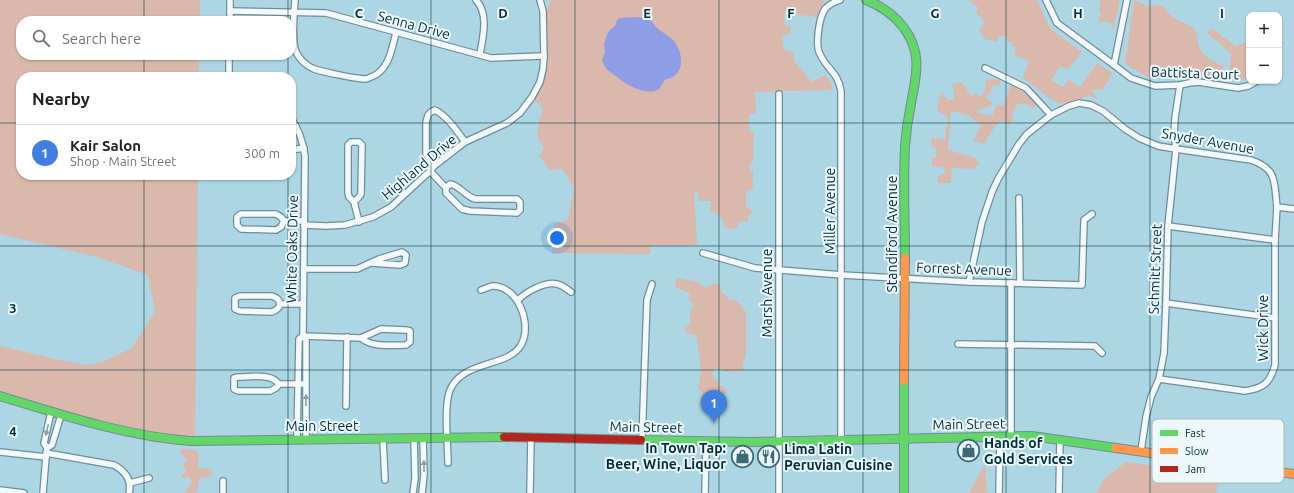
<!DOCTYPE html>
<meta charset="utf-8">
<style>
:root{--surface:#fff;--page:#f2f2f2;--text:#202124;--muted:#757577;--line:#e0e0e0;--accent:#3c6976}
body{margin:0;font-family:Ubuntu,sans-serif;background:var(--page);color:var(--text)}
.controls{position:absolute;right:12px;top:12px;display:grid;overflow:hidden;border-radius:8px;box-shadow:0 1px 3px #0004}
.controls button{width:36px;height:36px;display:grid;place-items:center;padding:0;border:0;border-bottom:1px solid var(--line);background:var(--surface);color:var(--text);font:20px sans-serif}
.you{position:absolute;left:557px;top:238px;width:14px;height:14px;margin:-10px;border:3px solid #fff;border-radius:50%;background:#1a73e8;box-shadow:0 0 0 6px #1a73e833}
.badge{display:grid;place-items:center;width:26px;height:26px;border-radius:50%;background:var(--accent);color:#fff;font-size:13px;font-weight:700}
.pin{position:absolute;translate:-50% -33px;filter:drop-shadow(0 1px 2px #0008)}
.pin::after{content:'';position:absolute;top:21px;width:14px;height:12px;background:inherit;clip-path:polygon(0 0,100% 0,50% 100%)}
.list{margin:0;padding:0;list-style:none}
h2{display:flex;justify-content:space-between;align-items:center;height:52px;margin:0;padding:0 16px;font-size:17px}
h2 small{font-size:13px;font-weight:400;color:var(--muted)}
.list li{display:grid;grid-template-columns:26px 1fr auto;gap:12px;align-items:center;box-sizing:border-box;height:56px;padding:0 16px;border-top:1px solid var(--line)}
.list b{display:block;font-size:15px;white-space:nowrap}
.list p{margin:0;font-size:13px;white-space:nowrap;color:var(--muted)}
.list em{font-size:13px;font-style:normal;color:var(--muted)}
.icon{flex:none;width:22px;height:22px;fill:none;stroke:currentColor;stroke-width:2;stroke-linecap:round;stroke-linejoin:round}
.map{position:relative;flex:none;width:1294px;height:493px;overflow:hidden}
.search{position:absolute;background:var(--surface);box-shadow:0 1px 3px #0004;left:16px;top:16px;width:280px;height:44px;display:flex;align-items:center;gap:10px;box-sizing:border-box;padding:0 14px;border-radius:16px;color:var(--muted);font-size:15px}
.panel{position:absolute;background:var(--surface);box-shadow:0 1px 3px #0004;left:16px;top:72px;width:280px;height:108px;border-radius:16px}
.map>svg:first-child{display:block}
.green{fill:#dab8ab}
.water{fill:#8d9de6}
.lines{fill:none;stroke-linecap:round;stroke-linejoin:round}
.street-casing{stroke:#708d96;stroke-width:8}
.fast-casing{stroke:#708d96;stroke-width:10}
.slow-casing{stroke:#708d96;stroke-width:10}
.jam-casing{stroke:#708d96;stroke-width:10}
.street{stroke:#f3f9fb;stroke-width:5.5}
.fast{stroke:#63d668;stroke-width:8}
.slow{stroke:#ff974d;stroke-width:8}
.jam{stroke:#b3261e;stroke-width:8}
.oneway{fill:#869ea5}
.grid{fill:none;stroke:#002f3b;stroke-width:1;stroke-opacity:0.55}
.labels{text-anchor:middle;stroke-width:4;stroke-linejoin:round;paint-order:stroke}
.street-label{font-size:14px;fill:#002f3b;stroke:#eef7fa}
.poi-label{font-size:14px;font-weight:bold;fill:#002f3b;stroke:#eef7fa;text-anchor:start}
.key{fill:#eef7fa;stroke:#a7bbc1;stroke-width:1}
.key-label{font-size:11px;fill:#002f3b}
.grid-label{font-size:13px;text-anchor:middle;font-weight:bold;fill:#002f3b;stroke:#eef7fa;stroke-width:4;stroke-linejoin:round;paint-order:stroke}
</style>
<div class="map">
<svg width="1294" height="493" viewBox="0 0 1294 493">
<rect width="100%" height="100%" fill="#acd6e3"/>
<g class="green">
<polygon points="0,0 200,0 200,21 21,21 21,55 199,55 199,77 21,77 21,175 198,175 195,441 154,437 0,396 0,346 64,361 86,365 103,362 132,348 155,311 148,275 97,257 0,234"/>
<polygon points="551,0 825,0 816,17 785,13 784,24 791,27 791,34 782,35 784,50 793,52 794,61 812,82 825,75 831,82 833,90 755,92 756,113 749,115 749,131 754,132 753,162 749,165 750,171 753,171 753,188 746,192 746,207 751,209 752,214 748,215 748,221 738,222 737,229 725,228 723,220 715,212 710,212 711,201 699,201 698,191 694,191 697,244 689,246 650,246 650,254 552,253 554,224 568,220 574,188 562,169 550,170 539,156 544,149 537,135 539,120 543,109 532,97 540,82 543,19"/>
<polygon points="968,0 1037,0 1049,26 1058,35 1082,52 1068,69 1060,66 1051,80 1063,87 1068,80 1080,87 1097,63 1112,73 1109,80 1102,90 1092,90 1097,99 1089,95 1082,99 1060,104 1048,97 1023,78 1029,61 1014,55 1016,48 1012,46 1013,43 1007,41 1007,37 999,35 997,42 985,39 979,30 985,22 976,13 978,7"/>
<polygon points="1101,0 1120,0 1113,30 1110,22 1101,22 1098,20 1101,16 1099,10"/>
<path d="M 1134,0 L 1148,6 L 1162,5 C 1166,12 1173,18 1180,21 C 1186,24 1189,24 1194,29 C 1198,34 1197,38 1198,44 C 1202,56 1212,61 1223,66 L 1224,70 L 1219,76 L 1215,77 L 1192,74 L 1150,78 L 1125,64 Z"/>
<polygon points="1212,29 1236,46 1244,43 1247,44 1249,47 1249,77 1241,80 1232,80 1230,66 1231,54 1219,42 1212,38 1208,33 1208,30"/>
<path d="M 987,79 L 1000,80 L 999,86 L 993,85 L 990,94 L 988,94 L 986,98 L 992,103 L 991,106 L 978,110 L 977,111 L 978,113 L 992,116 L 997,105 L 1003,106 L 1011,84 L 1024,91 L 1038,103 L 1033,108 C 1027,104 1023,102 1016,105 L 1015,110 L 1011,115 L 1014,118 L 1009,125 L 1001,120 L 994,128 L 984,144 L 973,141 L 981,126 L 968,115 L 951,111 L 948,150 L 976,158 L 979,164 L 974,169 L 952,168 L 951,183 L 938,183 L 938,176 L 943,174 L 945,171 L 944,168 L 941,167 L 932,166 L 932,158 L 936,157 L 936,148 L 931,146 L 932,138 L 945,140 L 946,127 L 948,126 L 947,117 L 937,110 L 941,92 L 948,100 L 952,100 C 956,95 954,91 952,84 L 962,82 L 971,96 L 976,93 L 979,97 L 984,93 Z"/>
<path d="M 677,278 L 698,282 L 705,288 L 715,283 L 719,284 L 722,293 L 727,296 L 728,300 L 735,300 L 738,302 L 746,312 L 746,357 L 743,360 L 744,371 L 727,372 L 721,369 L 714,369 L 712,375 L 714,379 L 718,381 L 719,386 L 724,387 L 726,390 L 726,394 L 720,395 L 720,410 L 712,409 L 710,411 L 707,411 L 700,403 L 702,393 L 699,389 L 698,389 C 698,383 701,377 701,371 C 700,359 698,347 696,335 L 687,333 L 684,330 L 686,327 L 690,325 L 690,314 L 694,304 L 688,299 L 690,294 L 676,287 L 675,281 Z"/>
<path d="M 180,449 L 196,450 C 200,455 199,463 198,469 L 204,468 L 211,469 L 212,476 L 199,478 L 198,489 L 195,493 L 184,493 L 190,485 L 192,480 L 189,477 L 183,478 L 182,475 L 186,471 L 183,465 L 187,459 L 181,454 Z"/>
<polygon points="1126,462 1219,475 1216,493 1096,493 1105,478"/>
<polygon points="985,463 987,493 969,493"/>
</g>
<path class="water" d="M 620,18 C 629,18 639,16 648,19 C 653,21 654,26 658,29 C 663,33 669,36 673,40 C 681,49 686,67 674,76 C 672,78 669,78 666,79 C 663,81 662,86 659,89 C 649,96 631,87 622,81 C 613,72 606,73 602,60 L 605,52 L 604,44 L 607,35 L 609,31 L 615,26 L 617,20 Z"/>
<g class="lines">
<defs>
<g id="street">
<path d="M 295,0 C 294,12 292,43 296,52 C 300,60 307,66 314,69 C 324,72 356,79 366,79 C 369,78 374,76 377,74 C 390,65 392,47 396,33"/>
<path d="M 476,0 C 489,14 483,37 480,54"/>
<path d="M 840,0 C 834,2 829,4 825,9 C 819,17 815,46 820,54 C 827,70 838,72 841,91 L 841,440"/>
<polyline points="1046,0 1057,23 1114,65 1131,78 1155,86 1180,85 1189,83 1198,82 1238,88 1248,86 1257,81"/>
<polyline points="230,11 326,13 491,58 544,56"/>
<polyline points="230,21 230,0"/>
<polyline points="1114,65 1127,0"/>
<polyline points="985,68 1026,88 1051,115"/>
<polyline points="229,77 229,55"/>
<polyline points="779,94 779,493"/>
<path d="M 291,118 C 299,129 303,143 305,156 L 303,336 L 361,338 L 381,329 L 406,330 L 410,331 L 410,342 L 406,345 C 391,345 373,348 361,338"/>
<polyline points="291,150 304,148"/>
<path d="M 434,166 L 426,154 L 426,122 L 428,115 L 431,112 L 435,110 C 448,117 457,131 465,142"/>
<path d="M 430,171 L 446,188 L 446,193 L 462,209 L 470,211 L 517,213 L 520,210 L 520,202 L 517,199 L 475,199 C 465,196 459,185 450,184 L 446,188"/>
<polyline points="1019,198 1020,283"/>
<polyline points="354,202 349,197 348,193 348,145 351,142 359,142 362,145 361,194 359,197 354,202 359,222"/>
<polyline points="284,221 281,227 276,230 241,229 237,225 237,217 241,214 276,214 281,217 284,221 304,221"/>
<polyline points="304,225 326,226 345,225 373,217 391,207 430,171 434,166 465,142 507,123 520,113 532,97 540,82 543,69 544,56 543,11 540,0"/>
<polyline points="1168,226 1275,240"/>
<polyline points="703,253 755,268 842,275 969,282 1082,285 1084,220 1092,214"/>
<polyline points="304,269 357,269 379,259 402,252 406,255 405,263 400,265 372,263"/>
<path d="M 969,282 L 982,222 L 992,192 L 998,179 L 1019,144 L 1027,134 L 1051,115 L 1069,106 L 1079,103 L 1091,105 L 1103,111 L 1125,129 L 1139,138 L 1158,146 L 1176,149 L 1251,160 C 1278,169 1274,183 1277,207 L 1294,209"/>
<polyline points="1011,283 1011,436"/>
<path d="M 518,300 C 526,292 545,281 557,284 C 562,285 567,289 571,292"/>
<polyline points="1166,303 1275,318"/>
<path d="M 280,304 C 279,299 277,298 272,296 L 240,296 L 235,298 L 235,309 L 240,311 L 272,312 C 276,310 279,309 280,304 L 303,304"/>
<polyline points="958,344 1095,346 1102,353"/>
<path d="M 1159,379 L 1245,391 C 1264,388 1270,383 1275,365 L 1275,240 L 1277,207"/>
<path d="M 279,384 C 271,373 251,377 238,377 L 234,378 L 234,389 L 238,391 L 270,391 L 276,388 L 279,384 L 302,384"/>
<polyline points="346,406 347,337"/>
<polyline points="297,439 299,339 303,336 306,340 306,439"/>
<polyline points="383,439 385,480"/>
<polyline points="642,440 647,300 652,284"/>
<polyline points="47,448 52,445 61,415"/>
<polyline points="1141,451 1146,417 1151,397 1159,379 1164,353 1166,303 1168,226 1176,149 1174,133 1175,118 1180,85"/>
<polyline points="0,452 46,457"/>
<path d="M 46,453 L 114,465 C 125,471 132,480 129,493"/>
<path d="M 448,463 C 448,445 443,402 451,388 C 465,360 509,367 521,345 C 533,325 518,285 492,286 C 489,287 484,289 481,290"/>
<polyline points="130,483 149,478"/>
<polyline points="0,490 24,493"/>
<polyline points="43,493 46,457 47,448 44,443 51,412"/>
<polyline points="223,493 223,481"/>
<polyline points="413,493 415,478 414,439"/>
<polyline points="422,493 424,475 423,438"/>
<polyline points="530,493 531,438"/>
<polyline points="705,493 706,441"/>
<polyline points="999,493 1000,437"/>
<polyline points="1059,493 1060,439"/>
</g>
<g id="fast">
<path d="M 866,0 C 882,6 894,15 904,28 C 923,54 916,76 911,104 C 908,118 906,132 905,146 C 903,183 905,221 905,258"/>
<path d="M 0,396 C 62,415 125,436 190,441 L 504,437"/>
<polyline points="641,440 749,442 1032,436 1116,448"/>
<polyline points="904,493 904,381"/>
</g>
<g id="slow">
<polyline points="904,381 905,258"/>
<polyline points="1116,448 1294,474"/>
</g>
<polyline id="jam" points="504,437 641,440"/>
</defs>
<use href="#street" class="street-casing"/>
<use href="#fast" class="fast-casing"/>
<use href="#slow" class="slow-casing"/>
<use href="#jam" class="jam-casing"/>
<use href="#street" class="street"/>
<use href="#fast" class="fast"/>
<use href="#slow" class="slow"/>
<use href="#jam" class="jam"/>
</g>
<defs><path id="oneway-solid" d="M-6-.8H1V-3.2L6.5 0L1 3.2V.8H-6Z"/></defs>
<g class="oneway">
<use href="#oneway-solid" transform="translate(306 400) rotate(-89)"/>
<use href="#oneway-solid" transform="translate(47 430) rotate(103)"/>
<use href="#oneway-solid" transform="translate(424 466) rotate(-91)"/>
</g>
<path class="grid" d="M 144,0 L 144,21M 288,0 L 288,21M 431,0 L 431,493M 575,0 L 575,493M 719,0 L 719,493M 863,0 L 863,493M 1006,0 L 1006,493M 1150,0 L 1150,493M 144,55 L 144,77M 288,55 L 288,77M 0,123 L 21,123M 291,123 L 1294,123M 144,175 L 144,493M 288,175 L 288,493M 0,246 L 1294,246M 0,370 L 1294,370"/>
<defs>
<symbol id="shop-ring" viewBox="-11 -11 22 22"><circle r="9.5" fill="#eef7fa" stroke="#3c6976" stroke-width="1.5"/><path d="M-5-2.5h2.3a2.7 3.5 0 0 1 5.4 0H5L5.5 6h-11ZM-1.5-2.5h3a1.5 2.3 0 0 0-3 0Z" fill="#3c6976"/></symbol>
<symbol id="restaurant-ring" viewBox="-11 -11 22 22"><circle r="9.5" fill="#eef7fa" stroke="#3c6976" stroke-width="1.5"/><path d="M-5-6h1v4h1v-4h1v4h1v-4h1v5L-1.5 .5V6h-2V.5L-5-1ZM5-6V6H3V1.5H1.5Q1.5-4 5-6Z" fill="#3c6976"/></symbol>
</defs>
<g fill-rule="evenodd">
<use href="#shop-ring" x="956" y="438" width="25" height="25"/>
<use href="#shop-ring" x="730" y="444" width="25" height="25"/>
<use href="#restaurant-ring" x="756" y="444" width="25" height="25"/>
</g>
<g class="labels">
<g class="street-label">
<text transform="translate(414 25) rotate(15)" y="5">Senna Drive</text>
<text transform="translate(1195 73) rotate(2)" y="5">Battista Court</text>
<text transform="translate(1208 141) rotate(10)" y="5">Snyder Avenue</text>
<text transform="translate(419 167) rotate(-40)" y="5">Highland Drive</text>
<text transform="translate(830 211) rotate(-90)" y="5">Miller Avenue</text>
<text transform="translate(892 234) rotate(-90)" y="5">Standiford Avenue</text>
<text transform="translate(292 249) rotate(-89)" y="5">White Oaks Drive</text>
<text transform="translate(964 269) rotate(2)" y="5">Forrest Avenue</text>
<text transform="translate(1155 269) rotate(-88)" y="5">Schmitt Street</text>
<text transform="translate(767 293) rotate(-90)" y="5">Marsh Avenue</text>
<text transform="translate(1263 328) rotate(-90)" y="5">Wick Drive</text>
<text transform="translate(969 424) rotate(-1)" y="5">Main Street</text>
<text x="322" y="431">Main Street</text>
<text transform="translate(646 427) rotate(1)" y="5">Main Street</text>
</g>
<g class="poi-label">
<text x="984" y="448">Hands of<tspan x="984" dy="16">Gold Services</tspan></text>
<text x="726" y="453" text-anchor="end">In Town Tap:<tspan x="726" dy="16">Beer, Wine, Liquor</tspan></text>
<text x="784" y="454">Lima Latin<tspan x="784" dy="16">Peruvian Cuisine</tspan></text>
</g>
</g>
<rect x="1152" y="419" width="132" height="64" rx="6" class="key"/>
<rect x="1160" y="430" width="18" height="6" fill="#63d668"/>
<rect x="1160" y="448" width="18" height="6" fill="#ff974d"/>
<rect x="1160" y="466" width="18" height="6" fill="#b3261e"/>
<g class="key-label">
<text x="1185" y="437">Fast</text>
<text x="1185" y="455">Slow</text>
<text x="1185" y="473">Jam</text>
</g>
<g class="grid-label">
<text x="359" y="18">C</text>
<text x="503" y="18">D</text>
<text x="647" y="18">E</text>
<text x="791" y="18">F</text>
<text x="935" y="18">G</text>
<text x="1078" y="18">H</text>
<text x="1222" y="18">I</text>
<text x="13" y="313">3</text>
<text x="13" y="436">4</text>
</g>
</svg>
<div class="controls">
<button>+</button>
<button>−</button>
</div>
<div class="you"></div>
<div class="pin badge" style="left:714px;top:423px;background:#3f7fe0">1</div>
<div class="search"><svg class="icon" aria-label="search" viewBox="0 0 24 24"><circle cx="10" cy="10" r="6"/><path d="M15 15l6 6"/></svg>Search here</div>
<section class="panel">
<h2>Nearby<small></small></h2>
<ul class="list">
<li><span class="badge" style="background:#3f7fe0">1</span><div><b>Kair Salon</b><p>Shop · Main Street</p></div><em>300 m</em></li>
</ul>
</section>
</div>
